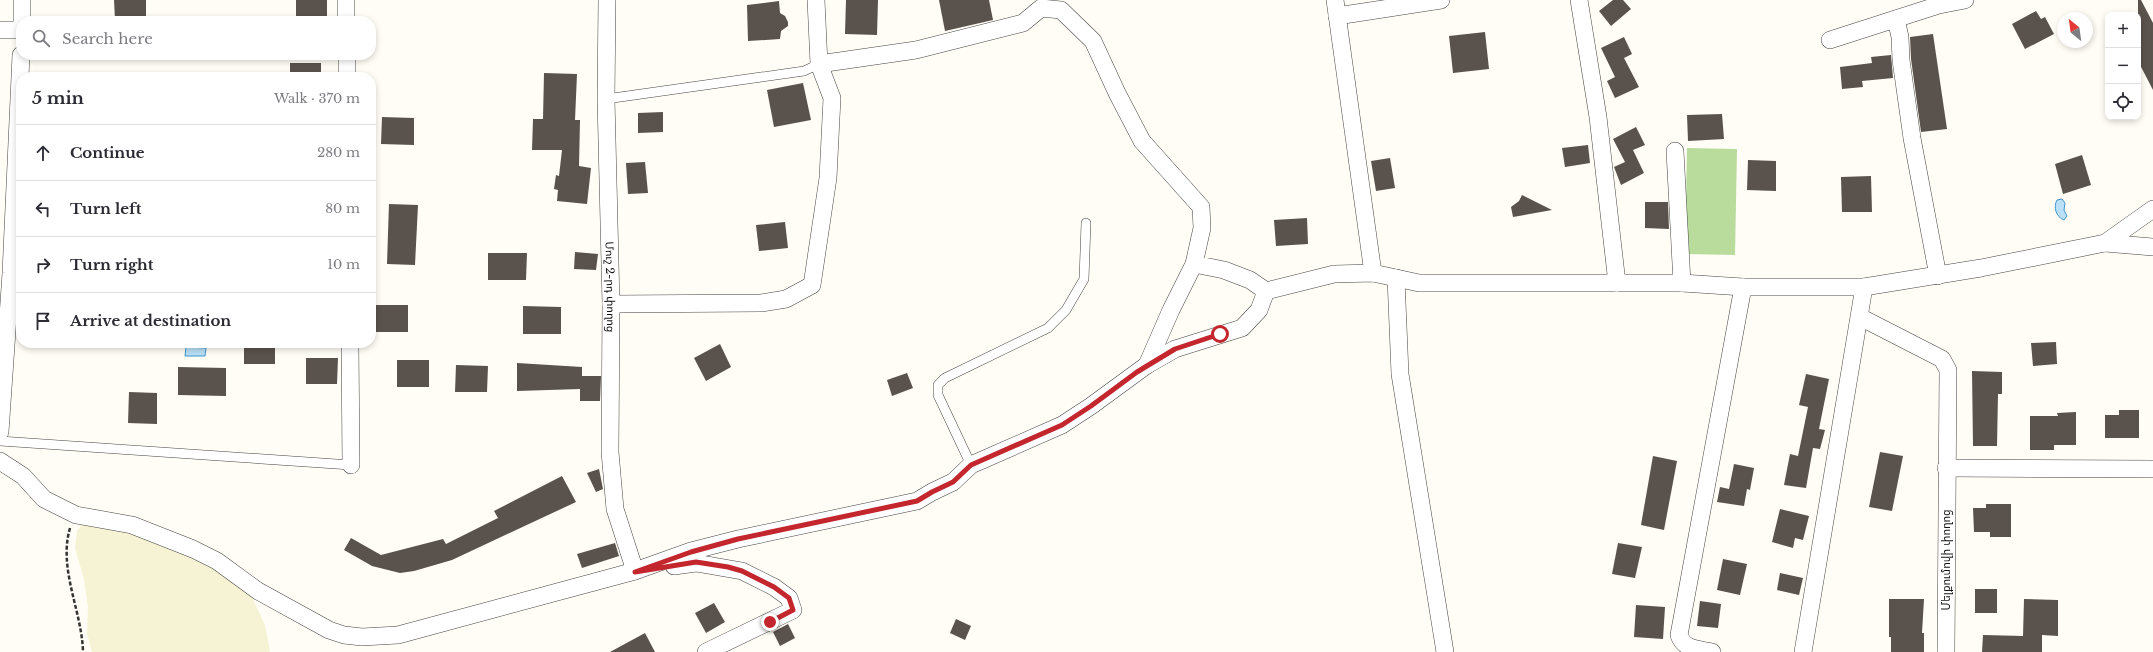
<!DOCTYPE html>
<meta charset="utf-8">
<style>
:root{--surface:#fff;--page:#f7f7f7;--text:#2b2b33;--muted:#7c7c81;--line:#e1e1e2}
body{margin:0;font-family:"Libre Baskerville","Noto Sans Armenian",serif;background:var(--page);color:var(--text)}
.controls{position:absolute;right:12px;top:12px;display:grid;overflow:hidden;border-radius:8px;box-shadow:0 2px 6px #0003}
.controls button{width:36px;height:36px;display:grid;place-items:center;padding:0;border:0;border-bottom:1px solid var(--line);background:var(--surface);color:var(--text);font:20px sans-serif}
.compass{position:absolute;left:2057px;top:12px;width:36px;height:36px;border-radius:50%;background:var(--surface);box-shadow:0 2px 6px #0003;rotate:331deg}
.stop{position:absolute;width:12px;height:12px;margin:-9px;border:3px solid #c4262e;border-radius:50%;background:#fff}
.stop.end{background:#c4262e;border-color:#fff;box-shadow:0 1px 4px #0008}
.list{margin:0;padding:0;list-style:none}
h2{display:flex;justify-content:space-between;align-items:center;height:52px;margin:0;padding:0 16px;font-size:17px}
h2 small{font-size:13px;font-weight:400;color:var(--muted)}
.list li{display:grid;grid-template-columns:26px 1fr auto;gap:12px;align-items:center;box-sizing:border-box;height:56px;padding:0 16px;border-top:1px solid var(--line)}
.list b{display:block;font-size:15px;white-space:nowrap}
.list em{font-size:13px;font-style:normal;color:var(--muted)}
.icon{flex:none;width:22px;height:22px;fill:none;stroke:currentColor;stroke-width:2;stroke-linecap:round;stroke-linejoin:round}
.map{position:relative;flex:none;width:2153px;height:652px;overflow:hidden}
.search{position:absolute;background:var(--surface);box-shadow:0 2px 6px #0003;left:16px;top:16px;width:360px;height:44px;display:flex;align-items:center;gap:10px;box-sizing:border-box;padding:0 14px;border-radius:16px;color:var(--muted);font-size:15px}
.panel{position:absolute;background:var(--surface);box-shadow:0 2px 6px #0003;left:16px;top:72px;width:360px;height:276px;border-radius:16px}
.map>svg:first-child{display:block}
.farmland{fill:#f6f3d4}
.forest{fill:#b9dc9c}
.water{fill:#b9e0f7;stroke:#3f96cf}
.building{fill:#5a524d}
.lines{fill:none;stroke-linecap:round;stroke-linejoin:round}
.service-casing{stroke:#444;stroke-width:10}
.minor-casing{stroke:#444;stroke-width:18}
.path{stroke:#333;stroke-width:2.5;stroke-dasharray:4 2;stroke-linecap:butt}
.service{stroke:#fff;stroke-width:9}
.minor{stroke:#fff;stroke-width:17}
.route{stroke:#c4262e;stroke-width:5}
.labels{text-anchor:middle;stroke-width:4;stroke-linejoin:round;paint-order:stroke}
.street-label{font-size:11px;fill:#111;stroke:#fff}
</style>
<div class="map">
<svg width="2153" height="652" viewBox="0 0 2153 652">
<rect width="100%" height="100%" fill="#fffdf5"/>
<polygon class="farmland" points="85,520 111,524 191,553 250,593 265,625 270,652 92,652 87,634 88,607 84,579 75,548 77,531"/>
<polygon class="forest" points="1687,148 1737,149 1735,255 1685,254"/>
<g class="water">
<path d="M 2062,199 L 2065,203 L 2064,210 L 2067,216 L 2064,220 C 2056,217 2053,207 2057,200 Z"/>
<polygon points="186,347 206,348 205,356 185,356"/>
</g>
<g class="building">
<polygon points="114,0 146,0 146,19 115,20"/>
<rect x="296" y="0" width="31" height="17"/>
<polygon points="846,0 878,0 877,35 845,34"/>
<polygon points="939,0 989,0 993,20 945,31"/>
<polygon points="1613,0 1623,0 1631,9 1611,26 1599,11"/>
<polygon points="2138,0 2141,0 2153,23 2153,90 2138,61"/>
<polygon points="779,1 780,13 785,16 788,22 788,26 781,31 780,39 748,41 747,5"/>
<polygon points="2036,11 2041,19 2045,17 2054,34 2025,49 2012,24"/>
<polygon points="1485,32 1489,69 1453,73 1449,36"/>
<polygon points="1933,34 1947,129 1921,132 1911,59 1910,37"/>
<polygon points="1624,37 1632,54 1624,58 1639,87 1615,98 1607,81 1615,77 1601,48"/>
<polygon points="1891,55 1893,78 1862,81 1863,87 1842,89 1840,67 1872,63 1871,57"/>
<rect x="290" y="63" width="31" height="14"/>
<polygon points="544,73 577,74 575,120 580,120 579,166 591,168 587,204 557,201 558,190 554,189 556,175 559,176 562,150 532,150 533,119 543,119"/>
<polygon points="803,83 811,120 774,127 767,90"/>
<polygon points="663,112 663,132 638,133 638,113"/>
<polygon points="1722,114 1724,139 1688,141 1687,115"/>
<polygon points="382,117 414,118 414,145 381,144"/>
<polygon points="1636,127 1645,145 1633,150 1644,173 1621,185 1614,167 1625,162 1613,139"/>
<polygon points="1588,145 1590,163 1565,167 1562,148"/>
<polygon points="2082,155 2091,185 2063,194 2055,164"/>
<polygon points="1390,158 1395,188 1376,191 1371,161"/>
<polygon points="1748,160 1776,161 1776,191 1747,190"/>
<polygon points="645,162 648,193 628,194 626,163"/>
<polygon points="1871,176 1872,212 1842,212 1841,177"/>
<polygon points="1522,195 1552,210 1513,217 1511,207 1519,201"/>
<polygon points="1645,202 1668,202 1669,229 1645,228"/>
<polygon points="389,204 418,205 415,265 387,264"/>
<polygon points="1307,218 1308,244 1276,246 1274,220"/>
<polygon points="785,222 788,248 759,251 756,225"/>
<polygon points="575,252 598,254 596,270 574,269"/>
<polygon points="488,253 527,253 526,280 488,280"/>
<rect x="376" y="305" width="32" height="27"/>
<polygon points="523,306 561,307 561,334 523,334"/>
<polygon points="2056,342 2057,364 2033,366 2031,343"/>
<rect x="244" y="343" width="31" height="21"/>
<polygon points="720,344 731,367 706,381 694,358"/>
<polygon points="306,358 338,358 337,384 306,384"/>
<rect x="397" y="360" width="32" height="27"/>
<polygon points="517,363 582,367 582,376 601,376 600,401 580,401 580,389 517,391"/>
<polygon points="456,365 488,366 487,392 455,392"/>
<polygon points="178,367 226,368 226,396 178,395"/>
<polygon points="1972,371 2002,372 2002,394 1998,394 1997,446 1973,446"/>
<polygon points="907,373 913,388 892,396 887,380"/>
<polygon points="1806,374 1829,379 1819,429 1825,430 1820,449 1813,448 1806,488 1784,485 1790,454 1798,456 1808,407 1799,405"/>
<polygon points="129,392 157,393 157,424 128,423"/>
<polygon points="2119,410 2139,410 2139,438 2105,438 2105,415 2119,415"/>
<polygon points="2076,412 2076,445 2054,445 2054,450 2030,450 2030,416 2058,416 2057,413"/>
<polygon points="1880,452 1903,456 1892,511 1869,507"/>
<polygon points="1653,456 1677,461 1664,530 1641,525"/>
<polygon points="1734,464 1754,468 1750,490 1747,489 1744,506 1717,502 1720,487 1729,489"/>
<polygon points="599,469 603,489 596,492 587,473"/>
<polygon points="562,476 576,502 452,560 414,571 400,573 372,566 344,550 351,538 381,555 443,539 446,544 498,518 494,511"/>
<polygon points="1986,504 2011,504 2011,537 1990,537 1990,532 1974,532 1973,508 1986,508"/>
<polygon points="1780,509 1809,516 1803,540 1795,538 1793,548 1772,542"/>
<polygon points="615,543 619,556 582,568 577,554"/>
<polygon points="1618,543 1642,547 1635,578 1612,574"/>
<polygon points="1723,559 1747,564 1740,595 1717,590"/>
<polygon points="1780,573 1803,578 1799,595 1777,590"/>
<rect x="1975" y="589" width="22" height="24"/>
<polygon points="1889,599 1924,599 1922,633 1924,633 1924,652 1891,652 1891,637 1889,637"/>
<polygon points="2024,599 2058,600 2058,636 2042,635 2042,652 1982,652 1983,635 2023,636"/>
<polygon points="1700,601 1721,604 1718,628 1697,626"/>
<polygon points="714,603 725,622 706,633 695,613"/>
<polygon points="1636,605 1665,607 1663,639 1634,637"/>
<polygon points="956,619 971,626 965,640 950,633"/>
<polygon points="788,624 795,638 780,646 773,632"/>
<polygon points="645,633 655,652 610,652"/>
</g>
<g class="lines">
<defs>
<g id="service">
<polyline points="606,99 804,71 819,64"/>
<polyline points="0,441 351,465"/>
<polyline points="971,465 938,395 938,385 945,378 1048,328 1066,310 1084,279 1086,223"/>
</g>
<g id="minor">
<polyline points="22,0 22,21"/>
<polyline points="346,0 346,21"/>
<path id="s1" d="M 607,0 L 606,99 L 611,304 L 610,452 L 615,509 L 635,571"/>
<polyline points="1335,0 1373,273"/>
<polyline points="1579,0 1598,117 1617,283"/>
<polyline points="1337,16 1441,0"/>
<polyline points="1896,19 1900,37 1901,60 1912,138 1938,276"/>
<polyline points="0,30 21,30"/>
<polyline points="1830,40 1939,5 1965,0"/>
<polyline points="347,55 347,77"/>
<polyline points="819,64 916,50 1023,23 1041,8 1061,10 1093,41 1117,93 1142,141 1201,207 1202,228 1194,264 1224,270 1250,280 1266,291 1334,274 1373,273 1419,283 1682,283 1743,287 1864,287 1981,268 2105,243 2153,209"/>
<polyline points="1675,151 1682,283"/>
<polyline points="2105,243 2153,247"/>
<polyline points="1396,278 1400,374 1445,652"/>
<polyline points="611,304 761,303 786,299 812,285 828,178 832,98 819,64 816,0"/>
<polyline points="1860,317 1942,359 1948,370 1946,652"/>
<polyline points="350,343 351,465"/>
<polyline points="1147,365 1175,349 1242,328 1259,310 1266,291"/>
<polyline points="0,432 11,273 21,55"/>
<polyline points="0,461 23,476 44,499 76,515 132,525 193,549 217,561 258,591 329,630 344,635 362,637 398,635 635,571 691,551 738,539 917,501 932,492 953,482 971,465 1062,425 1091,406 1147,365 1171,310 1194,264"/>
<polyline points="1946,468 2153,469"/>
<polyline points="674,566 696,563 742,571 774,587 789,598 793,610 706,652"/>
<path d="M 1712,652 C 1698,649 1684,650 1679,635 L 1743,287"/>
<polyline points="1803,652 1864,287"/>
</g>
</defs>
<use href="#service" class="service-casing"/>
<use href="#minor" class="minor-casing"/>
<path class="path" d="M 70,528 C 58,569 82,611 83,652"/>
<use href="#service" class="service"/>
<use href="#minor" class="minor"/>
</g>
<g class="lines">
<polyline class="route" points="770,622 793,610 789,598 774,587 742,571 728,567 696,562 635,572 691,552 738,539 917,501 932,492 953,482 971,465 1062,425 1091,406 1137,372 1175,349 1220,334"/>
</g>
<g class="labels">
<g class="street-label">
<text dy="4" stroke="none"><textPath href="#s1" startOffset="287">Մուշ 2-րդ փողոց</textPath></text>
<text transform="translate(1946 560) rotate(-90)" y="4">Մելքումովի փողոց</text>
</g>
</g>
</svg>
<div class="controls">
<button>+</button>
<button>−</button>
<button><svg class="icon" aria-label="locate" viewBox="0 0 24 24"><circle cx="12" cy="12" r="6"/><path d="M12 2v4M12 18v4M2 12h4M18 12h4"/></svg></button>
</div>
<svg class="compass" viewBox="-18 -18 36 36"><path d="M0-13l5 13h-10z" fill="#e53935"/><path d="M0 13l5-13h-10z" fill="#7c7c81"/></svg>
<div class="stop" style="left:1220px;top:334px"></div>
<div class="stop end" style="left:770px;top:622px"></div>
<div class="search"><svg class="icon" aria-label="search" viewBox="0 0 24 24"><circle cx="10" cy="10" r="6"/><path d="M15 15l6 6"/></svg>Search here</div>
<section class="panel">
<h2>5 min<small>Walk · 370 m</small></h2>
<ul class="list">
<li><svg class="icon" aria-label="ahead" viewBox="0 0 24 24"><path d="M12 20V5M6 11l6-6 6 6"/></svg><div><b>Continue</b></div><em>280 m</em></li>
<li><svg class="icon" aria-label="left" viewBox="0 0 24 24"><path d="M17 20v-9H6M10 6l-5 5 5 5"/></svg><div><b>Turn left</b></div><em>80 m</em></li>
<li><svg class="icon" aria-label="right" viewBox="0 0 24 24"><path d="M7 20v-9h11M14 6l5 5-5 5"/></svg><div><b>Turn right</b></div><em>10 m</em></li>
<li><svg class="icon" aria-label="arrive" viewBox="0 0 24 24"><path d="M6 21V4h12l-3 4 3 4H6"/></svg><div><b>Arrive at destination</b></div></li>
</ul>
</section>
</div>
